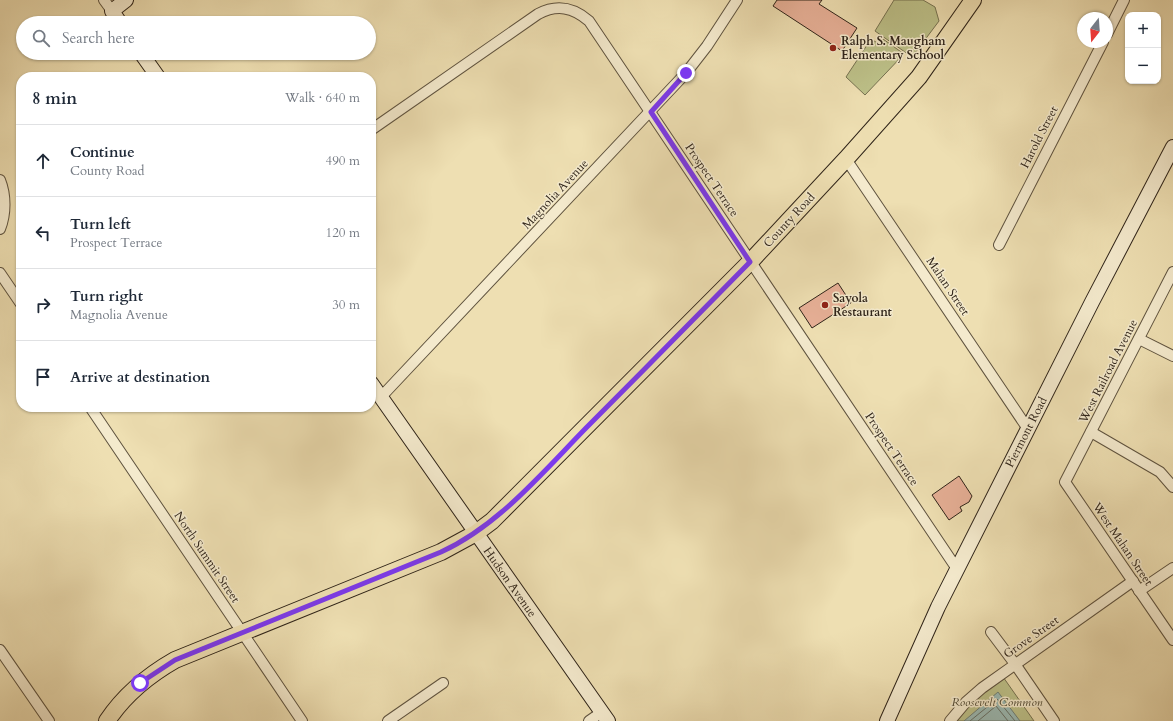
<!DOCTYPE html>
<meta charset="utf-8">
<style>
:root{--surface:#fff;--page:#f6f6f7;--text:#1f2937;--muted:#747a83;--line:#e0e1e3}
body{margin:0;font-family:Cardo,serif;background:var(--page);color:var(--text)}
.controls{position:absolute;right:12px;top:12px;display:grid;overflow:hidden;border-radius:8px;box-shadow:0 1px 3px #0004}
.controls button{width:36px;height:36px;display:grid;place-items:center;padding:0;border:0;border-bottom:1px solid var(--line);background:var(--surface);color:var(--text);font:20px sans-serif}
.compass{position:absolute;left:1077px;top:12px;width:36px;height:36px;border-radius:50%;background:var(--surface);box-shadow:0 1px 3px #0004;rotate:197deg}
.stop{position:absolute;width:12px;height:12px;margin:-9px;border:3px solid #7c3aed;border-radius:50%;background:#fff}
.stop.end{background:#7c3aed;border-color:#fff;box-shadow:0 1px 4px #0008}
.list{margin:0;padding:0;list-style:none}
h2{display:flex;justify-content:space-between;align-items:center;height:52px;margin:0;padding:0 16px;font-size:17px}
h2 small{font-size:13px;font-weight:400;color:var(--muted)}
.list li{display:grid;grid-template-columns:26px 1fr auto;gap:12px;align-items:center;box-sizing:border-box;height:72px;padding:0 16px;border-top:1px solid var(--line)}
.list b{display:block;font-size:15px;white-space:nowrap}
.list p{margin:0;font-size:13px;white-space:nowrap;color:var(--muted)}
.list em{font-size:13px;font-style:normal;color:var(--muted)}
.icon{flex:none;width:22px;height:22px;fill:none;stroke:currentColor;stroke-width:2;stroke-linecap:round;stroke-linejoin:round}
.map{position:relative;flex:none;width:1173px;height:721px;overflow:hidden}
.search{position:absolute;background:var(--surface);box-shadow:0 1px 3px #0004;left:16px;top:16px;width:360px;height:44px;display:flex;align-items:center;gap:10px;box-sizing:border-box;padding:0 14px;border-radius:22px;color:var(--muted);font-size:15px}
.panel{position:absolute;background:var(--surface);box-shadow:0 1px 3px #0004;left:16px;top:72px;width:360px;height:340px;border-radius:16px}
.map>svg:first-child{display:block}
.green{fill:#bdc189;stroke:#767251}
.water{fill:#9cbbb5;stroke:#707f77}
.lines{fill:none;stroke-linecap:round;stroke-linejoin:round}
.shore{stroke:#667067;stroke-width:1}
.building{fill:#e7b097;stroke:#2f2419}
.street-casing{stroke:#5f533f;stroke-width:12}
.secondary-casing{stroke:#2f2419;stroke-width:16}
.primary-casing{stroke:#2f2419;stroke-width:18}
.street{stroke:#f4eacd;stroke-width:10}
.secondary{stroke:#f4eacd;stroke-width:14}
.primary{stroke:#eedfb2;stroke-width:16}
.route{stroke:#7c3aed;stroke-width:5}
.poi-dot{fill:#8f2418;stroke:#f4eacd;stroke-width:1.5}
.labels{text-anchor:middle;stroke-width:3;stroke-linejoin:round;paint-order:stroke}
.poi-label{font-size:12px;font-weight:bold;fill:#2f2419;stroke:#f4eacd;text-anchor:start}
.street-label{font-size:12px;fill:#2f2419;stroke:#f4eacd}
.park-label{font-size:12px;font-style:italic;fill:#524b35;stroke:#f4eacd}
</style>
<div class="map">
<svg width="1173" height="721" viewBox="0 0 1173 721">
<rect width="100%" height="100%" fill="#eedfb2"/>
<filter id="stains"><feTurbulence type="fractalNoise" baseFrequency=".005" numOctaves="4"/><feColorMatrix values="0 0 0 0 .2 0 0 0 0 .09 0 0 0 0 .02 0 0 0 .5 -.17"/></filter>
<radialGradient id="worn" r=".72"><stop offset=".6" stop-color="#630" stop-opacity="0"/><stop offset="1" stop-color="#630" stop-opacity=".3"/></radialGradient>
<g class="green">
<polygon points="894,0 923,0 935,7 939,21 912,57 875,31"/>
<polygon points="871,39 879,44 883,39 904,54 865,95 846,77"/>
<polygon points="1001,674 1034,721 944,721"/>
</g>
<polygon class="water" points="998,692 1020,721 964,721"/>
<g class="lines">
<g class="shore">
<polyline points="970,721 997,699 1015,721"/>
<polyline points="978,721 996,706 1008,721"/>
</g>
</g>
<g class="building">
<polygon points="777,0 822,0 819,4 857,28 842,51 773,6"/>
<polygon points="838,283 851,303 812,328 799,308"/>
<polygon points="959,476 972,496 969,502 960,507 962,511 949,520 932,495"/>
</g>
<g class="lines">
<defs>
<g id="street">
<polyline points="104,0 112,11"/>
<polyline points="1107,34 1124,0"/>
<path d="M 371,130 L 538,14 C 557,4 573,7 589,21 L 957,569"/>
<polyline points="846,159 1028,429"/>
<path d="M 0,180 C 6,195 6,214 0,229"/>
<polyline points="999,245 1103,42"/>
<polyline points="1173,272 1065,482 1173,640"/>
<polyline points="0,273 21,304"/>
<polyline points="1139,339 1173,356"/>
<polyline points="381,397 686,73 707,46 737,0"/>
<polyline points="90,407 302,721"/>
<polyline points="1091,432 1160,472 1173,487"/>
<polyline points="1139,591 1173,568"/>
<polyline points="991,632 1015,664 1054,721"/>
<polyline points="0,650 49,721"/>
<polyline points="388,721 443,683"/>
<polyline points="589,721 602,712"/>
<polyline points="950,721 966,702 982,688 1133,581"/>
</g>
<g id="secondary">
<polyline points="120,23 112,11 126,0"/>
<polyline points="141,53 158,77"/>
<polyline points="371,383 608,721"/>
<polyline points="887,721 938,607 1092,302 1173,147"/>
</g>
<path id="primary" d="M 107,721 C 125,694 147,676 175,660 L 441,552 L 476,533 L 492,521 L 750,262 L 846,159 L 919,77 L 973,0"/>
</defs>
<use href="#street" class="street-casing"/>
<use href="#secondary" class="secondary-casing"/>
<use href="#primary" class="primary-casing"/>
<use href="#street" class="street"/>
<use href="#secondary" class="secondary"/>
<use href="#primary" class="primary"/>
</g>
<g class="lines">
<path class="route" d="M 140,683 L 175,660 L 441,552 C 498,526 542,473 586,428 C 641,373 696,317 750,262 L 651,112 L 686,73"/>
</g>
<g class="poi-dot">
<circle cx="833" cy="48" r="4"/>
<circle cx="825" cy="305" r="4"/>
</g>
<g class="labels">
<g class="poi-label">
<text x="841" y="45">Ralph S. Maugham<tspan x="841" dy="14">Elementary School</tspan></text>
<text x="833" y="302">Sayola<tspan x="833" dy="14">Restaurant</tspan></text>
</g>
<g class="street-label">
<text transform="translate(1039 137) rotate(-63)" y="4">Harold Street</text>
<text transform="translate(712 180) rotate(56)" y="4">Prospect Terrace</text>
<text transform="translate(555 194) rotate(-47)" y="4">Magnolia Avenue</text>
<text transform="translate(789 220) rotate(-47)" y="4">County Road</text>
<text transform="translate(948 286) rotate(56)" y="4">Mahan Street</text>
<text transform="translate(1108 371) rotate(-63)" y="4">West Railroad Avenue</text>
<text transform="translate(1026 432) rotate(-63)" y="4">Piermont Road</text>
<text transform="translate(892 449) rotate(56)" y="4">Prospect Terrace</text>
<text transform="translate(1123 544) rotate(56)" y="4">West Mahan Street</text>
<text transform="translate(207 557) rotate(56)" y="4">North Summit Street</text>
<text transform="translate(510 582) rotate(55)" y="4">Hudson Avenue</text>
<text transform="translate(1031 637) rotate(-35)" y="4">Grove Street</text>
</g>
<g class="park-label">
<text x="997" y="706">Roosevelt Common</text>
</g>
</g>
<rect width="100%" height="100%" filter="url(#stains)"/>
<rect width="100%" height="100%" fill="url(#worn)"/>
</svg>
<div class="controls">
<button>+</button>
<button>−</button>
</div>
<svg class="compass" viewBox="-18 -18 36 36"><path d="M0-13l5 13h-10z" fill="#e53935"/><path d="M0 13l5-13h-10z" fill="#747a83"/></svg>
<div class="stop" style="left:140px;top:683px"></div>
<div class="stop end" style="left:686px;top:73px"></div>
<div class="search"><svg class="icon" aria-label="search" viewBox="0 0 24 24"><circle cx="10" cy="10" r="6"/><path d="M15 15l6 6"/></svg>Search here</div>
<section class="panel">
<h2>8 min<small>Walk · 640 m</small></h2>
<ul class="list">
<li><svg class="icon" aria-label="ahead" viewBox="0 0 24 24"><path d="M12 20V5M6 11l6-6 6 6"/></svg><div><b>Continue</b><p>County Road</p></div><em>490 m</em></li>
<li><svg class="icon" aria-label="left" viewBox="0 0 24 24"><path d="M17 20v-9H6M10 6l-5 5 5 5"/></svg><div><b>Turn left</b><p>Prospect Terrace</p></div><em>120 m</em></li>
<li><svg class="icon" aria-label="right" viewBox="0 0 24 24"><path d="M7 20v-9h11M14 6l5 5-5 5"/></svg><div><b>Turn right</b><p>Magnolia Avenue</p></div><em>30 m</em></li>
<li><svg class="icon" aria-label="arrive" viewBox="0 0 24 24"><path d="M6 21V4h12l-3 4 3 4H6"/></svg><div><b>Arrive at destination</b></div></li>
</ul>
</section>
</div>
